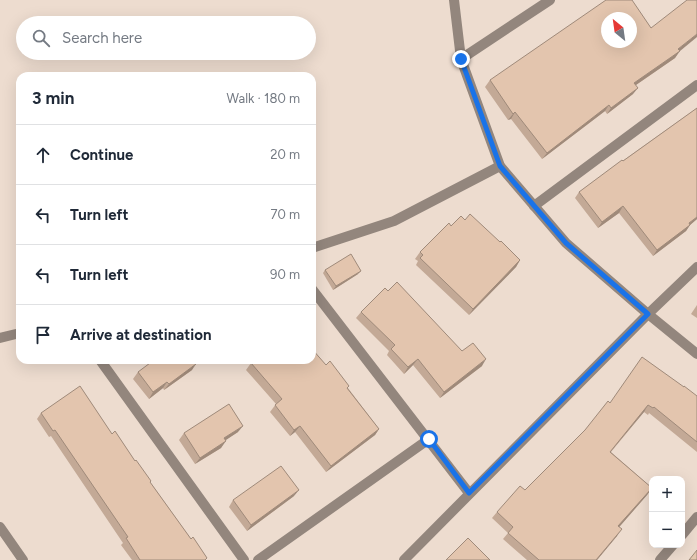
<!DOCTYPE html>
<meta charset="utf-8">
<style>
:root{--surface:#fff;--page:#f6f6f7;--text:#1f2937;--muted:#747a83;--line:#e0e1e3}
body{margin:0;font-family:Figtree,sans-serif;background:var(--page);color:var(--text)}
.controls{position:absolute;right:12px;bottom:12px;display:grid;overflow:hidden;border-radius:8px;box-shadow:0 4px 16px #0002}
.controls button{width:36px;height:36px;display:grid;place-items:center;padding:0;border:0;border-bottom:1px solid var(--line);background:var(--surface);color:var(--text);font:20px sans-serif}
.compass{position:absolute;left:601px;top:12px;width:36px;height:36px;border-radius:50%;background:var(--surface);box-shadow:0 4px 16px #0002;rotate:331deg}
.stop{position:absolute;width:12px;height:12px;margin:-9px;border:3px solid #1a73e8;border-radius:50%;background:#fff}
.stop.end{background:#1a73e8;border-color:#fff;box-shadow:0 1px 4px #0008}
.list{margin:0;padding:0;list-style:none}
h2{display:flex;justify-content:space-between;align-items:center;height:52px;margin:0;padding:0 16px;font-size:17px}
h2 small{font-size:13px;font-weight:400;color:var(--muted)}
.list li{display:grid;grid-template-columns:26px 1fr auto;gap:12px;align-items:center;box-sizing:border-box;height:60px;padding:0 16px;border-top:1px solid var(--line)}
.list b{display:block;font-size:15px;white-space:nowrap}
.list em{font-size:13px;font-style:normal;color:var(--muted)}
.icon{flex:none;width:22px;height:22px;fill:none;stroke:currentColor;stroke-width:2;stroke-linecap:round;stroke-linejoin:round}
.map{position:relative;flex:none;width:697px;height:560px;overflow:hidden}
.search{position:absolute;background:var(--surface);box-shadow:0 4px 16px #0002;left:16px;top:16px;width:300px;height:44px;display:flex;align-items:center;gap:10px;box-sizing:border-box;padding:0 14px;border-radius:22px;color:var(--muted);font-size:15px}
.panel{position:absolute;background:var(--surface);box-shadow:0 4px 16px #0002;left:16px;top:72px;width:300px;height:292px;border-radius:12px}
.map>svg:first-child{display:block}
.lines{fill:none;stroke-linecap:round;stroke-linejoin:round}
.minor{stroke:#93867d;stroke-width:10}
.wall{fill:#c3a996}
.shaded-wall{fill:#9f8a7a}
.building{fill:#e3c5ae;stroke:#9f8a7a;fill-rule:evenodd}
.route{stroke:#1a73e8;stroke-width:5}
</style>
<div class="map">
<svg width="697" height="560" viewBox="0 0 697 560">
<rect width="100%" height="100%" fill="#eddccf"/>
<g class="lines">
<g class="minor">
<polyline points="454,0 461,59 500,166 566,243 648,314 697,354"/>
<polyline points="461,59 550,0"/>
<polyline points="534,206 697,85"/>
<polyline points="312,248 394,221 500,166"/>
<polyline points="312,289 469,493"/>
<polyline points="0,338 20,333"/>
<polyline points="100,360 244,560"/>
<polyline points="0,527 23,560"/>
<polyline points="682,535 697,517"/>
<polyline points="258,560 429,439"/>
<polyline points="404,560 648,314 697,267"/>
<polyline points="660,560 673,545"/>
</g>
</g>
<g class="wall">
<polygon points="651,28 679,51 675,58 636,85 633,94 607,114 605,111 542,159 511,119 508,120 485,87 490,80"/>
<polygon points="697,108 697,219 690,225 686,231 653,256 619,213 598,228 575,198 579,192"/>
<polygon points="465,220 500,242 520,260 516,267 469,315 416,265 418,261 415,259 420,252 451,226"/>
<polygon points="325,270 358,274 333,290 323,273"/>
<polygon points="697,305 697,318 691,314"/>
<polygon points="361,312 462,351 482,366 440,398 413,365 404,374 387,355 389,351 356,318"/>
<polygon points="251,363 326,365 348,388 379,429 375,435 326,472 295,432 290,436 270,412 276,404 246,370"/>
<polygon points="192,370 164,390 163,388 149,399 133,379 138,372"/>
<polygon points="697,396 697,452 649,413 648,415 644,412 611,452 652,488 647,495 619,527 617,536 597,560 527,560 503,539 508,533 492,518 497,512 525,490 585,430 610,403"/>
<polygon points="41,413 112,434 150,482 206,560 132,560 121,545 123,543 51,436 49,437 37,419"/>
<polygon points="238,432 225,440 221,448 195,464 179,440 184,433"/>
<polygon points="294,496 247,531 229,507 233,500"/>
</g>
<g class="shaded-wall">
<polygon points="697,34 697,37 674,56 678,49"/>
<polygon points="680,51 675,58 630,89 634,83"/>
<polygon points="638,88 633,94 607,114 611,108"/>
<polygon points="609,105 605,111 542,159 547,153"/>
<polygon points="515,112 511,119 508,120 513,114"/>
<polygon points="623,206 619,213 598,228 602,222"/>
<polygon points="697,217 697,219 690,225 686,231 653,256 657,250"/>
<polygon points="520,260 516,267 469,315 473,309"/>
<polygon points="361,271 358,274 333,290 336,286"/>
<polygon points="418,359 413,365 404,374 408,367"/>
<polygon points="486,359 482,366 440,398 444,392"/>
<polygon points="196,364 192,370 164,390 169,384"/>
<polygon points="167,382 163,388 149,399 153,392"/>
<polygon points="648,405 644,412 605,458 610,452"/>
<polygon points="243,426 238,432 220,444 224,438"/>
<polygon points="300,426 295,432 290,436 294,430"/>
<polygon points="379,429 375,435 326,472 331,466"/>
<polygon points="226,441 221,448 195,464 200,458"/>
<polygon points="652,488 647,495 614,533 618,526"/>
<polygon points="299,490 294,496 247,531 251,525"/>
<polygon points="622,529 617,536 597,560 596,560"/>
</g>
<g class="building">
<path d="M 606,0 L 632,0 L 651,28 L 687,0 L 697,0 L 697,34 L 678,49 L 680,51 L 634,83 L 638,88 L 611,108 L 609,105 L 547,153 L 515,112 L 513,114 L 490,80 ZM 607,18 L 631,18 L 631,42 L 607,42 Z"/>
<polygon points="697,108 697,217 689,223 690,225 657,250 623,206 602,222 579,192 622,160 623,161"/>
<polygon points="470,214 500,242 501,241 520,260 473,309 420,258 423,255 420,252 449,223 451,226 461,216 465,220"/>
<polygon points="351,254 361,271 336,286 325,270"/>
<polygon points="397,282 462,351 473,343 486,359 444,392 418,359 408,367 391,349 395,345 361,312 385,288 388,291"/>
<polygon points="312,349 326,365 330,361 349,386 347,388 379,429 331,466 300,426 294,430 275,405 282,399 251,363 254,360 312,360"/>
<polygon points="642,357 684,387 684,386 697,396 697,442 654,407 653,408 648,405 610,452 652,488 618,526 622,529 596,560 539,560 508,533 513,527 497,512 520,486 525,490 585,430 608,401 610,403"/>
<polygon points="154,360 194,360 196,364 169,384 167,382 153,392 138,372"/>
<polygon points="80,386 112,434 115,431 135,461 136,460 151,481 150,482 191,539 193,537 207,558 205,560 140,560 126,538 128,537 55,430 53,431 41,413"/>
<polygon points="229,404 243,426 224,438 226,441 200,458 184,433"/>
<polygon points="281,466 299,490 251,525 233,500"/>
<polygon points="468,538 490,560 446,560"/>
<polygon points="697,550 697,560 689,560"/>
</g>
<g class="lines">
<polyline class="route" points="429,439 469,493 648,314 566,243 500,166 461,59"/>
</g>
</svg>
<div class="controls">
<button>+</button>
<button>−</button>
</div>
<svg class="compass" viewBox="-18 -18 36 36"><path d="M0-13l5 13h-10z" fill="#e53935"/><path d="M0 13l5-13h-10z" fill="#747a83"/></svg>
<div class="stop" style="left:429px;top:439px"></div>
<div class="stop end" style="left:461px;top:59px"></div>
<div class="search"><svg class="icon" aria-label="search" viewBox="0 0 24 24"><circle cx="10" cy="10" r="6"/><path d="M15 15l6 6"/></svg>Search here</div>
<section class="panel">
<h2>3 min<small>Walk · 180 m</small></h2>
<ul class="list">
<li><svg class="icon" aria-label="ahead" viewBox="0 0 24 24"><path d="M12 20V5M6 11l6-6 6 6"/></svg><div><b>Continue</b></div><em>20 m</em></li>
<li><svg class="icon" aria-label="left" viewBox="0 0 24 24"><path d="M17 20v-9H6M10 6l-5 5 5 5"/></svg><div><b>Turn left</b></div><em>70 m</em></li>
<li><svg class="icon" aria-label="left" viewBox="0 0 24 24"><path d="M17 20v-9H6M10 6l-5 5 5 5"/></svg><div><b>Turn left</b></div><em>90 m</em></li>
<li><svg class="icon" aria-label="arrive" viewBox="0 0 24 24"><path d="M6 21V4h12l-3 4 3 4H6"/></svg><div><b>Arrive at destination</b></div></li>
</ul>
</section>
</div>
